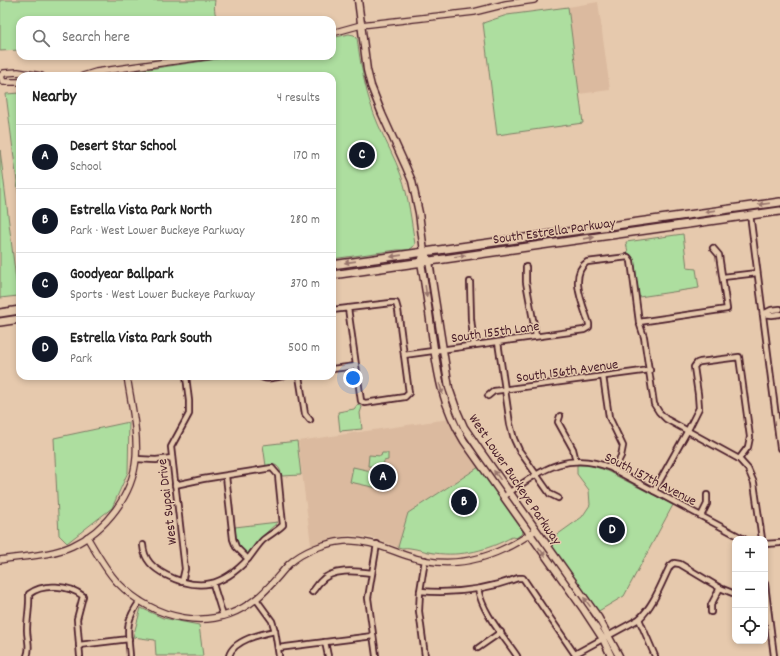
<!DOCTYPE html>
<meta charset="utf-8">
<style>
:root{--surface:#fff;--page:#f2f2f2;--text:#222;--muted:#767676;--line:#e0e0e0;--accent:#111827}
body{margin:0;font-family:Dekko,sans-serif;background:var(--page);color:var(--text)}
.controls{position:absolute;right:12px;bottom:12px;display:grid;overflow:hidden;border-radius:8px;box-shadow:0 2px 6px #0003}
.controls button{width:36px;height:36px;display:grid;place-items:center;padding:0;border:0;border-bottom:1px solid var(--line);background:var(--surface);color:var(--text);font:20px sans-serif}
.you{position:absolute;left:353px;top:378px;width:14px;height:14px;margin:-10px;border:3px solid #fff;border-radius:50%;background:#1a73e8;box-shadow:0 0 0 6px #1a73e833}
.badge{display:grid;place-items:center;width:26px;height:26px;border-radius:50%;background:var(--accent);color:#fff;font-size:13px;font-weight:700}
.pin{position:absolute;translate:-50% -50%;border:2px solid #fff;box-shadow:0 1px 4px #0006}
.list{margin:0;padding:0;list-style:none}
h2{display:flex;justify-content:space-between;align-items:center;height:52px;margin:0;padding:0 16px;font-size:17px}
h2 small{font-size:13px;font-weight:400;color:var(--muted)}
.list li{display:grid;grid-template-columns:26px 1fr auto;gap:12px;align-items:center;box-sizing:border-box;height:64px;padding:0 16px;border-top:1px solid var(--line)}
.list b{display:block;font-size:15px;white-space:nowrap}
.list p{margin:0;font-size:13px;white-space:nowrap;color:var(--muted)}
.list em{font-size:13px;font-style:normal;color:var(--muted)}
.icon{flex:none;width:22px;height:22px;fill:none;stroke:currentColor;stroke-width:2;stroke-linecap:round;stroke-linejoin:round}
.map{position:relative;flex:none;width:780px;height:656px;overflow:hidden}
.search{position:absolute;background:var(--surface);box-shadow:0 2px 6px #0003;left:16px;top:16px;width:320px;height:44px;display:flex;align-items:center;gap:10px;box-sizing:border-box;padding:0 14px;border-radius:12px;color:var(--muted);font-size:15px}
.panel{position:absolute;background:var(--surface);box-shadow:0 2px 6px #0003;left:16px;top:72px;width:320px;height:308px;border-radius:12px}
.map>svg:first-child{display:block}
.built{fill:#dbba9f}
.green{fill:#adde9f;stroke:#7c7e65}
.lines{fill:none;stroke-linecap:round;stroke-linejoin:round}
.minor-casing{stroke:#4a1f2b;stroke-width:8}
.tertiary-casing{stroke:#4a1f2b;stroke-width:8}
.secondary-casing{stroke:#4a1f2b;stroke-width:9}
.primary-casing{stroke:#4a1f2b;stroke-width:10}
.minor{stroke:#e6c9ad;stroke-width:4.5}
.tertiary{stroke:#e6c9ad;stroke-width:5.5}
.secondary{stroke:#e6c9ad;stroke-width:6}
.primary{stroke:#e6c9ad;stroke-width:7}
.oneway{fill:#98746c}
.labels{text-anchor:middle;stroke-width:3;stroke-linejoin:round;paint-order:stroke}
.street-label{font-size:14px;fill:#4a1f2b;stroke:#e6c9ad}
</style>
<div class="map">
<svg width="780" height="656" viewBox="0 0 780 656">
<rect width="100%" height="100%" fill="#e6c9ad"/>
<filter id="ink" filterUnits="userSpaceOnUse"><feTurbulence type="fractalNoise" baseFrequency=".025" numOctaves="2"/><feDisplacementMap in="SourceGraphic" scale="8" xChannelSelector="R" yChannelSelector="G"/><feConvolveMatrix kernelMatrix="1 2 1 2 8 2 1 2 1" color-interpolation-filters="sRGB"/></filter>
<g filter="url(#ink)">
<g class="built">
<polygon points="598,2 610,90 579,94 568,7"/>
<polygon points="449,419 460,439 479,467 408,513 398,547 373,538 350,535 329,539 311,545 298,441"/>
</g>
<g class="green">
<path d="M 0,0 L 215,0 C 214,7 214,14 218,20 L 20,20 L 20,50 L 0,51 Z"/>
<polygon points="568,7 583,123 497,135 483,23 507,15"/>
<path d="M 349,34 L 354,35 L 357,38 C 361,68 366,96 378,124 C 385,141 395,158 401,175 C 409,197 411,221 415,244 L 413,247 L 409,250 L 397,250 L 332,259 L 332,76 L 100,76 L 238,56 L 332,56 L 332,38 Z"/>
<polygon points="20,93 20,206 6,94"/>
<polygon points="0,150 18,296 0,298"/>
<polygon points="683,234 687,268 696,269 699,288 639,297 634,260 631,255 628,253 626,242"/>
<polygon points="358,404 362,407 360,413 362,429 340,431 338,412 354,409"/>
<polygon points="129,422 128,472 112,508 67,543 59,535 54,438"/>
<path d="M 297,441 L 301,475 L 282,476 C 280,467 276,462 266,466 L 263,445 Z"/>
<polygon points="382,453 388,453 388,460 384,461 383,467 368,466 369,455 381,456"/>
<polygon points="577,465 589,465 605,470 673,505 624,596 597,612 547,542 582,517 590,505 589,490 577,474"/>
<polygon points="353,467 380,473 377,488 350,482"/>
<path d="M 479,467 L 522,528 L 523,533 L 516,538 L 512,537 C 488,550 462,557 434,553 C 426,552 418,549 410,548 C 404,547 404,549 398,547 L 408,513 Z"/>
<path d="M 278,522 L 267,532 L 247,556 C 237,546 236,540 235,527 Z"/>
<polygon points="141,608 163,618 199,625 203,656 156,656 155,640 133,637"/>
</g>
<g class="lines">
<defs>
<g id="minor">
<polyline points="750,214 780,448"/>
<polyline points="526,267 526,282 536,336"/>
<polyline points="723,277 757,273"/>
<polyline points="470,282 471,319 474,345"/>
<polyline points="332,310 391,303 396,303 398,310 409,393 405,397 365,403 361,401 348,308"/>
<polyline points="763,314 771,310 780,309"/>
<polyline points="763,314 772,315 780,314"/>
<polyline points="639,322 727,309 719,255 713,248"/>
<polyline points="498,342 510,424 514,439 519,450 550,494 558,498"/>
<path d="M 404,355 L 584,330 L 589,327 L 589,324 C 584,307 568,275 587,262 L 628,257 L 631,261 L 639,322 L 644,337 L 654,404 L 659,412 L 666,419 L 739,459"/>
<polyline points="332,369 356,366"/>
<path d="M 260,376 C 266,381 276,377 284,376"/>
<polyline points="299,376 305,414 310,420"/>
<polyline points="603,376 609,417 623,446 621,456 614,470"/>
<polyline points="488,396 494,391 650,370"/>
<polyline points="560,416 558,422 573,449 576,461"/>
<polyline points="136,459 156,460 172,458"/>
<polyline points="226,476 233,539 236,547 248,559"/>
<polyline points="654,491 688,430 699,408 698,394 694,367 697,363 700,362 739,357 750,437 748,447 739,459 748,469 754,483 762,539"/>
<path d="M 507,494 C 542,470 568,450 611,468 L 744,539"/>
<polyline points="701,516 707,504 707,495"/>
<polyline points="765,544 780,543"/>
<path d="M 143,545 C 144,560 153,568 166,575 C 199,592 223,586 248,559 C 253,553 257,546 263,540 C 269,535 277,531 283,525 L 278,475 L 272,468 L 203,479 L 175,485"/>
<polyline points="425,560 420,591 419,611 425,656"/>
<polyline points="182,582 185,569 171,447 189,414 189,401 186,376"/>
<polyline points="213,584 223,616"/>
<polyline points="765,584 774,656"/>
<path d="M 478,589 C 483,614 503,635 517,656"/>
<path d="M 420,591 C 455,594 486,590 518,578 L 523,578 L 576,656"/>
<path d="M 312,592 C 315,589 317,585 320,582 C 332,568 356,571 372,573"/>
<polyline points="256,599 272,621 275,631 279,656"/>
<polyline points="711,612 711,605 720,588"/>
<polyline points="639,619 655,656"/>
<polyline points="325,642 328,656"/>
<polyline points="79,645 129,639"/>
<polyline points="278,648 373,636"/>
<polyline points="478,648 501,632"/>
<path d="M 575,654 L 639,619 C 654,605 661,584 670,566 L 674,563 L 680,564 L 720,588 L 735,594"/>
<path d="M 27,656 C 31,648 27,639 27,630 C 27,618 30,606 29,594 C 43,583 69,585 83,596 L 77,619 L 80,656"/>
<path d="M 130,656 C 128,630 124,623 140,601"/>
<path d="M 229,656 C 233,640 261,634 275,631"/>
<polyline points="376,656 368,598 377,544"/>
</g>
<g id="tertiary">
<polyline points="332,33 361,25 474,12 506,4 534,0"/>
<polyline points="83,76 96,72 210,56"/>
<polyline points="20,82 3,82 1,76 4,73 18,72 41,76"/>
<path d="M 87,537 C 96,552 105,569 117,582 C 154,620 212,634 256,599 C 269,589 278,576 289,564 C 303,551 325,543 344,541 C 367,539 387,549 408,556 C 455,572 498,557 536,530"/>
<path d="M 0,560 C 23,556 50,556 72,546 C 106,530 133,495 136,458 C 138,431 131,403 127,376"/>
</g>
<g id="secondary">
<polyline points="358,0 367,70 371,86 382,114 406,167 412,181 419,213 424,252 429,261 449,388 457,411 464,427 481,452 598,617 619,656"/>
<path d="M 424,252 L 421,262 C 425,286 429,311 432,335 C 438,376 442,405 464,441 L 584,610 L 603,639 L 611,656"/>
</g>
<g id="primary">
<polyline points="332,265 780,202"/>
<polyline points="332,275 780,211"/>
<polyline points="0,313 20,310"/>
<polyline points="0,322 20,319"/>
</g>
</defs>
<use href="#minor" class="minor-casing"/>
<use href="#tertiary" class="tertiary-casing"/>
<use href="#secondary" class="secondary-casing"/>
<use href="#primary" class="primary-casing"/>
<use href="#minor" class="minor"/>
<use href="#tertiary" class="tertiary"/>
<use href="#secondary" class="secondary"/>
<use href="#primary" class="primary"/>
</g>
<defs><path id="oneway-solid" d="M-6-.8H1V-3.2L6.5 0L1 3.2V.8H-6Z"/></defs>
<g class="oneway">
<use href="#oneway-solid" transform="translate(764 204) rotate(173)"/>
<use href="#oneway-solid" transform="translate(710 211) rotate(172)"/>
<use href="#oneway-solid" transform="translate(589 238) rotate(-8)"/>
<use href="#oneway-solid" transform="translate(396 256) rotate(172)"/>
<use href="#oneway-solid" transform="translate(460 256) rotate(-8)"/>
<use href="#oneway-solid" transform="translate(350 262) rotate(172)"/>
<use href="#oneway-solid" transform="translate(426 291) rotate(82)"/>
<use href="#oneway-solid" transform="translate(441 389) rotate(75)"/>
<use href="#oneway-solid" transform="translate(497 475) rotate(-126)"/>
<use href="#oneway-solid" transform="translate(542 552) rotate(54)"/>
<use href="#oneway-solid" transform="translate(587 602) rotate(-126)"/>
</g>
</g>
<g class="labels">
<g class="street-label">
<text transform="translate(554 230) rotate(-8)" y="5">South Estrella Parkway</text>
<text transform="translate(495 331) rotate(-8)" y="5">South 155th Lane</text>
<text transform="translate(567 370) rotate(-8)" y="5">South 156th Avenue</text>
<text transform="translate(651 478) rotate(27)" y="5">South 157th Avenue</text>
<text transform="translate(516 479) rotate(56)" y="5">West Lower Buckeye Parkway</text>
<text transform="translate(166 502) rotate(-97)" y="5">West Supai Drive</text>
</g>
</g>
</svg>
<div class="controls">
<button>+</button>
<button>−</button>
<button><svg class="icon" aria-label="locate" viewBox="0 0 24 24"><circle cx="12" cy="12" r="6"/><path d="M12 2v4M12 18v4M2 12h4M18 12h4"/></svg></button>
</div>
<div class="you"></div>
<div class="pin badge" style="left:383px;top:477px">A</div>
<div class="pin badge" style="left:464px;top:502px">B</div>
<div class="pin badge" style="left:362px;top:155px">C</div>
<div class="pin badge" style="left:612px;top:530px">D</div>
<div class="search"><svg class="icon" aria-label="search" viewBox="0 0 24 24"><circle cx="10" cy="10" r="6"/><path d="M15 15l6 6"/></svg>Search here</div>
<section class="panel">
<h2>Nearby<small>4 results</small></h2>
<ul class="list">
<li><span class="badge">A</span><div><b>Desert Star School</b><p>School</p></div><em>170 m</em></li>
<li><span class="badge">B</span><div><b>Estrella Vista Park North</b><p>Park · West Lower Buckeye Parkway</p></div><em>280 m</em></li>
<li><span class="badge">C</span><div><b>Goodyear Ballpark</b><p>Sports · West Lower Buckeye Parkway</p></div><em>370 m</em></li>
<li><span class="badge">D</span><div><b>Estrella Vista Park South</b><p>Park</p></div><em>500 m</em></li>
</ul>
</section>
</div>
